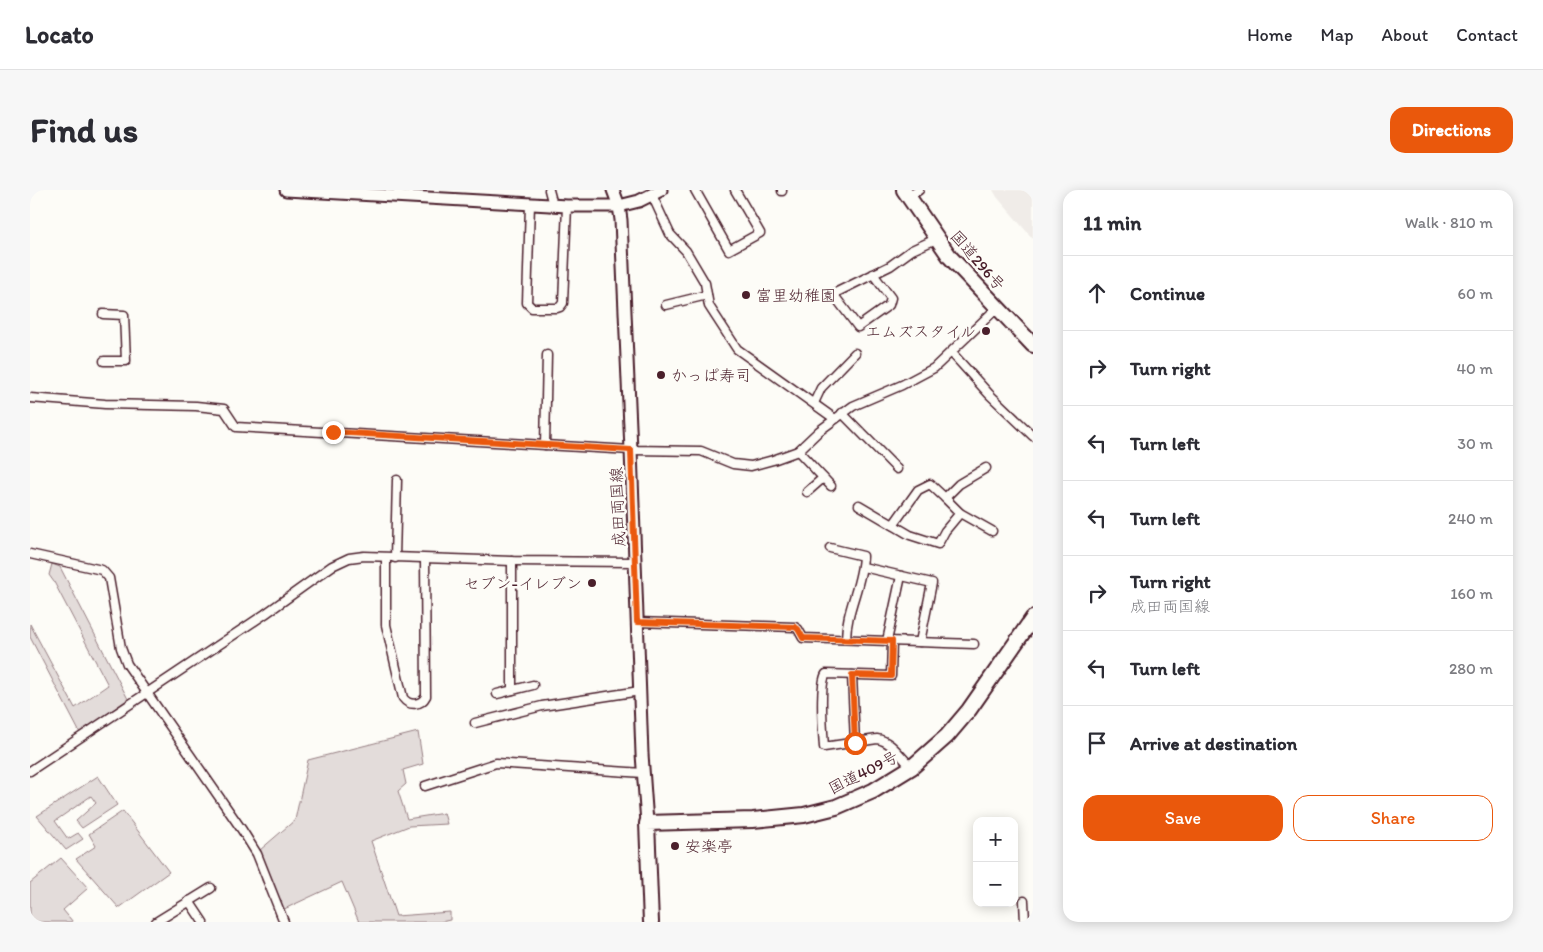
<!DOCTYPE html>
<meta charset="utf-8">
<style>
:root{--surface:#fff;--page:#f7f7f7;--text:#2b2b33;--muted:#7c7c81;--line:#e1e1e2;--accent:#ea580c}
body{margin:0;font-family:Itim,"Klee One",sans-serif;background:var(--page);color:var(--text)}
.controls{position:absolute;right:15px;bottom:15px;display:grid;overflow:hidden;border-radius:10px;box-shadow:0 2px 12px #0003}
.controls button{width:45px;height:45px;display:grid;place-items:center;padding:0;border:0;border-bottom:1px solid var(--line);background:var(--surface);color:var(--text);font:25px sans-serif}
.stop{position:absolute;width:15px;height:15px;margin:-11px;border:4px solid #ea580c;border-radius:50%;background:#fff}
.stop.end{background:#ea580c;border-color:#fff;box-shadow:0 1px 5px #0008}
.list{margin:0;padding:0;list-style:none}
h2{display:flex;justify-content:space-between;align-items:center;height:65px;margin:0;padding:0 20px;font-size:21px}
h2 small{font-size:16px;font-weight:400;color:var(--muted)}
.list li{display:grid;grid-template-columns:32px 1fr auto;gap:15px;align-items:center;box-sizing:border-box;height:75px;padding:0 20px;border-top:1px solid var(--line)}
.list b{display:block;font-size:19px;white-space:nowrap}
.list p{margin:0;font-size:16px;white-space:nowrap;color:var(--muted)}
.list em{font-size:16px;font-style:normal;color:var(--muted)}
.actions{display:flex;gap:10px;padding:15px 20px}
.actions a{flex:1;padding:11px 0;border:1px solid var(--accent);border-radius:15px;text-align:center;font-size:18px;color:var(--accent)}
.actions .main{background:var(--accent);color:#fff}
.icon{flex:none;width:28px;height:28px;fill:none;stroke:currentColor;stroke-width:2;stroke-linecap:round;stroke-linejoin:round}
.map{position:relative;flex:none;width:1003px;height:732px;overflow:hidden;border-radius:15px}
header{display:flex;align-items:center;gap:30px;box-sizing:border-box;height:70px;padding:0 25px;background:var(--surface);border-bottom:1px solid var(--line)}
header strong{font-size:24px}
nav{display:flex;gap:28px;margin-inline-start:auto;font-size:18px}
.intro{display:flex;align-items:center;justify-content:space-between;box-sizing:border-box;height:120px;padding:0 30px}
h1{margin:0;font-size:35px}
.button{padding:12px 22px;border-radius:15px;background:var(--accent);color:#fff;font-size:18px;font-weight:700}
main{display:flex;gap:30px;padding:0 30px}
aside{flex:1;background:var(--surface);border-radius:15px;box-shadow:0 2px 12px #0003}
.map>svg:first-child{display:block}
.built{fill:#f0ece8}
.green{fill:#e3dcda;stroke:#967e82}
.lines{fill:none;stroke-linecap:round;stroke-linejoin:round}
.street-casing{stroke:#4a1f2b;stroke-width:11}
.secondary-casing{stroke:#4a1f2b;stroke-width:15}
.highway-casing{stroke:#4a1f2b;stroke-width:18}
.street{stroke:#fdfcf7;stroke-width:8}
.secondary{stroke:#fdfcf7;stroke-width:11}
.highway{stroke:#fdfcf7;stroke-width:14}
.route{stroke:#ea580c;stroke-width:6}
.poi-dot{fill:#4a1f2b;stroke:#fdfcf7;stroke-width:2}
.labels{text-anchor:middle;stroke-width:5;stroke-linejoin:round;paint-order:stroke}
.street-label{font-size:16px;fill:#4a1f2b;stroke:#fdfcf7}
.poi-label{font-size:16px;fill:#4a1f2b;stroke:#fdfcf7;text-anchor:start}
</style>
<header>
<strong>Locato</strong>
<nav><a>Home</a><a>Map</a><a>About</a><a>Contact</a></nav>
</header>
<div class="intro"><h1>Find us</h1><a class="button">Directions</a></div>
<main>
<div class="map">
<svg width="1003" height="732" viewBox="0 0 1003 732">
<rect width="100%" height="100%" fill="#fdfcf7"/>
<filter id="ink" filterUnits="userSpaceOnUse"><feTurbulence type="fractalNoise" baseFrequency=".02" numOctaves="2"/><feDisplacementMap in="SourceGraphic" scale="10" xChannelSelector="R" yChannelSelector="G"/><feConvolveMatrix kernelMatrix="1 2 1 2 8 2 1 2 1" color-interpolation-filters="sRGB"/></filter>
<g filter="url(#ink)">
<polygon class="built" points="963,0 1003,0 1003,49 967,7"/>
<g class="green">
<polygon points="22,374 30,377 98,509 50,543 0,447 0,434 45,518 78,495 24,392 19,385"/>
<polygon points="388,542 393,574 373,580 376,594 368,601 377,629 414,623 417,634 379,636 341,651 366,726 420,722 420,730 410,732 329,732 312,692 250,721 232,691 230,660 265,630 278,570"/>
<polygon points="68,586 87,615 52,638 46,631 66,613 61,606 25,631 38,649 48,643 53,649 36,660 7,626"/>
<polygon points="93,621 139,682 89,718 46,669 66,656 59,644"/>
<polygon points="31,668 58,698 33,720 43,732 0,732 0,693"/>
</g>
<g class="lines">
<defs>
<g id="street">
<polyline points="519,0 523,15"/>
<polyline points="665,0 699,60 730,43 705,0"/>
<polyline points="752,0 752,1"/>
<polyline points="622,5 640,44 656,61 675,93 679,116 707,159 805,229"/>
<polyline points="878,7 889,0"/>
<polyline points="500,14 497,113 502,118 527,118 530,117 533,113 537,16"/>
<polyline points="843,84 861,108 859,115 828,137 803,104 860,76 882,60 906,49"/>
<polyline points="636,115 677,105"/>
<polyline points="73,124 94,125 96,171 74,171"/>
<polyline points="921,162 959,204 1003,246"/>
<polyline points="0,208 75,214 166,216 194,219 206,237 601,260 671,261 703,274 721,276 743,270 768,261 789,241 823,216 872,195 904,178 967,118"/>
<polyline points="784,213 791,198 825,163"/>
<polyline points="812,223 867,279"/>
<polyline points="515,255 517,165"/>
<polyline points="768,261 801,296"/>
<polyline points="777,302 793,288"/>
<polyline points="915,308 930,323 962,341"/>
<polyline points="829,315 880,345 908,354 915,341 930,323"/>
<polyline points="863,335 888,300 900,294 915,308 929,294 956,278"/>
<path d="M 800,358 L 833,366 C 832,395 816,420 816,449"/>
<polyline points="0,364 72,380 79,388 91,458 97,474 212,640 227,664 254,732"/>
<path d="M 356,368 L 356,435 L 373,508 C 379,516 391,516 396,506 L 395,369"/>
<polyline points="365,368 367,290"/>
<polyline points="482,371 482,500"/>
<polyline points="833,377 902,393 890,452"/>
<polyline points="607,432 765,437 768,439 773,448 944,454"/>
<polyline points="857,451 871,386"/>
<path d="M 862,451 L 861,486 L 796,484 C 789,494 793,543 794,557 L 847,549 C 862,551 871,568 882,577"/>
<polyline points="822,485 825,553"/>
<polyline points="467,504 503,495"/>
<polyline points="445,533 512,516 610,501"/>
<polyline points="0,581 235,424 302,376 319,368 334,366 482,371 606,372"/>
<polyline points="395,596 466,573 613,583"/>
<polyline points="159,711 173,732"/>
<polyline points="994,711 995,732"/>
<polyline points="126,732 181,698"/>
</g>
<g id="secondary">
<polyline points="256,0 537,16 589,16 609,11 631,0"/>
<polyline points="583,0 589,16 591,30 601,260 612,564 617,633"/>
</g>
<g id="highway">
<polyline points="874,0 920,67 1003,155"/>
<polyline points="621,732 617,633 723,630 774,625 806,617 843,601 882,577 917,546 939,520 1003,428"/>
</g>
</defs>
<use href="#street" class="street-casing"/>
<use href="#secondary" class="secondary-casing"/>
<use href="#highway" class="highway-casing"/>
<use href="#street" class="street"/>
<use href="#secondary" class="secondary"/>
<use href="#highway" class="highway"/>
</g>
</g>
<g class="lines" filter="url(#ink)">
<polyline class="route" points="303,242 601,260 607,432 765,437 768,439 773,448 862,451 861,486 822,485 825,553"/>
</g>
<g class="poi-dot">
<circle cx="716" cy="105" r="5"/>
<circle cx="956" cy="141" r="5"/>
<circle cx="631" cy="185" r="5"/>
<circle cx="562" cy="393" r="5"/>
<circle cx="645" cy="656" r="5"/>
</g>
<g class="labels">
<g class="street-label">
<text transform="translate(948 70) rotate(49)" y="6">国道296号</text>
<text transform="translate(587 317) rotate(-92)" y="6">成田両国線</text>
<text transform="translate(833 582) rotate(-27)" y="6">国道409号</text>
</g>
<g class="poi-label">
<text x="726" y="111">富里幼稚園</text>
<text x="946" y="147" text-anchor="end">エムズスタイル</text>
<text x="641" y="191">かっぱ寿司</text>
<text x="552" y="399" text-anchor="end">セブン-イレブン</text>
<text x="655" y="662">安楽亭</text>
</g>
</g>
</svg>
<div class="controls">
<button>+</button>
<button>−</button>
</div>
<div class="stop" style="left:825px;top:553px"></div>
<div class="stop end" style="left:303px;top:242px"></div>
</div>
<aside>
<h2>11 min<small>Walk · 810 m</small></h2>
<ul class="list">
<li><svg class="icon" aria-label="ahead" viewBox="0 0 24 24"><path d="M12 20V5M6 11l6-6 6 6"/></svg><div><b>Continue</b></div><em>60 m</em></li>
<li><svg class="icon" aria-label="right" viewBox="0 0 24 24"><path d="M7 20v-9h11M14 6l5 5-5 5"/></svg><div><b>Turn right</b></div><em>40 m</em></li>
<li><svg class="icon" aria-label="left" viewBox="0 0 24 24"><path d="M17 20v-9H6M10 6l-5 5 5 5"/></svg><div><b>Turn left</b></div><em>30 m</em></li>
<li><svg class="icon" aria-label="left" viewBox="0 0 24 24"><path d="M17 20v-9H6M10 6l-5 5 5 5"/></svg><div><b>Turn left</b></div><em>240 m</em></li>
<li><svg class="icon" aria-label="right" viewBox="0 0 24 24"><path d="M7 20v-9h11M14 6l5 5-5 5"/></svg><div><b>Turn right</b><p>成田両国線</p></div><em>160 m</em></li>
<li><svg class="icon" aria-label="left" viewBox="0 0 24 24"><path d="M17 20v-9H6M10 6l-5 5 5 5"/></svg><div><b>Turn left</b></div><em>280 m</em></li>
<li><svg class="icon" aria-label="arrive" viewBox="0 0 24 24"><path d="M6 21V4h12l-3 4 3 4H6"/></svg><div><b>Arrive at destination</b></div></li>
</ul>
<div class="actions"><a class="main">Save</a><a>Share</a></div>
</aside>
</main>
